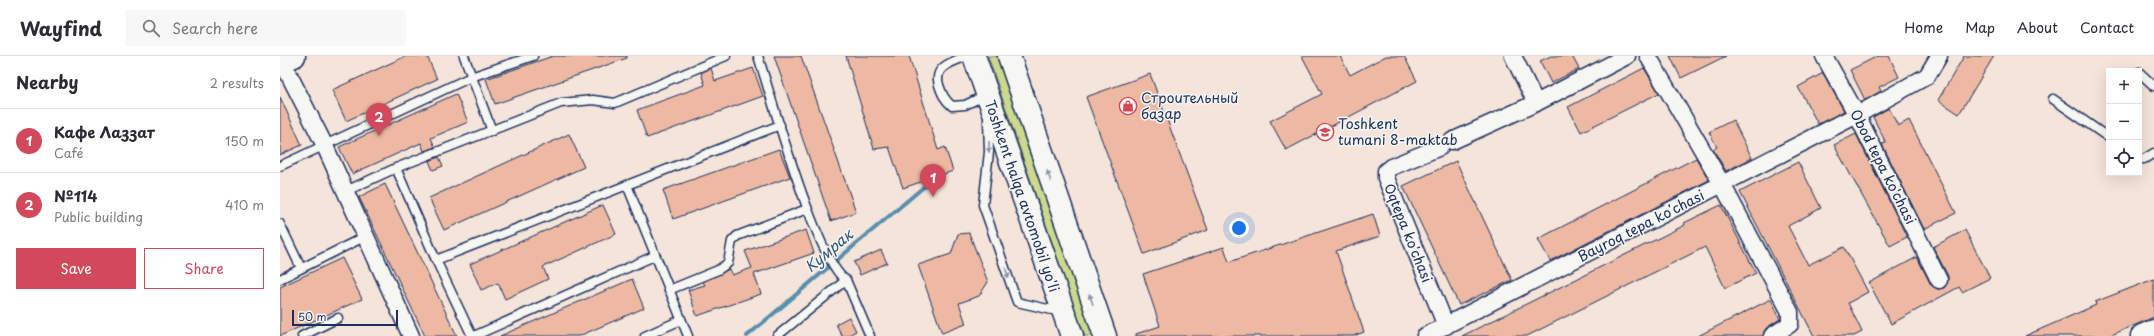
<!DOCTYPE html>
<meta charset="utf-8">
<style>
:root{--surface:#fff;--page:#f7f7f7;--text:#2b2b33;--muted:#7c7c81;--line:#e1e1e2;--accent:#d1495b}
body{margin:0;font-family:"Playpen Sans",sans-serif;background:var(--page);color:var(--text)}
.controls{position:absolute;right:12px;top:12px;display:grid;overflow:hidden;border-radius:0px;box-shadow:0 4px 16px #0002}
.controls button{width:36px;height:36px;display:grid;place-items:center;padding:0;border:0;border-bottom:1px solid var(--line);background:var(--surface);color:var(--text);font:20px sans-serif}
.scale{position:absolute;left:12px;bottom:10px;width:106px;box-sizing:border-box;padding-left:4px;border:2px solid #1b2f5e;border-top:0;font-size:11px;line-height:14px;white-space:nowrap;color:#1b2f5e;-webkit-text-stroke:3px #f6f6f2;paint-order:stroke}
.you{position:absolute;left:959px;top:172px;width:14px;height:14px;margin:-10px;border:3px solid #fff;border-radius:50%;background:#1a73e8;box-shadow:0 0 0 6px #1a73e833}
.badge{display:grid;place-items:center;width:26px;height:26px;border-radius:50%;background:var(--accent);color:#fff;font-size:13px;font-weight:700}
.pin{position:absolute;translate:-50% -33px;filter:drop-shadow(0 1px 2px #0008)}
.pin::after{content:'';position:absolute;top:21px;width:14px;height:12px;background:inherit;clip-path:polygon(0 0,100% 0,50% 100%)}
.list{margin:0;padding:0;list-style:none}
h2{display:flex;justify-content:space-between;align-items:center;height:52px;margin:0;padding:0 16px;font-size:17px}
h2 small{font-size:13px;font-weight:400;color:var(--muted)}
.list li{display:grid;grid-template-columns:26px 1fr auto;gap:12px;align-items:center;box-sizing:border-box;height:64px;padding:0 16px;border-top:1px solid var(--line)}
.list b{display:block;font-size:15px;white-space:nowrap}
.list p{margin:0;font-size:13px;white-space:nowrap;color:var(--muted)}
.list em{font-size:13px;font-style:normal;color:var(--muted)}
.actions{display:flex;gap:8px;padding:12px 16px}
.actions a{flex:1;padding:9px 0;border:1px solid var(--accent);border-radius:0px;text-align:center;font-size:14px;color:var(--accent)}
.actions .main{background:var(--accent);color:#fff}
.icon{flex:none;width:22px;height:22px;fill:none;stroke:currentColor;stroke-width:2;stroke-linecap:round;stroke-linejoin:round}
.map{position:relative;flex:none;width:1874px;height:280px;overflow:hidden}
header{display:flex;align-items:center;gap:24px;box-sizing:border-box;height:56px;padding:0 20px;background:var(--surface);border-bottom:1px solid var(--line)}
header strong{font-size:19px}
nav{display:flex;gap:22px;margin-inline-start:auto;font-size:14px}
.search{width:280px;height:36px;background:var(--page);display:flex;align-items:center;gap:10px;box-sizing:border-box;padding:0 14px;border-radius:0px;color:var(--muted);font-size:15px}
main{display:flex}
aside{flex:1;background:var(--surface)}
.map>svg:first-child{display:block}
.green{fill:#cdd98c;stroke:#748475}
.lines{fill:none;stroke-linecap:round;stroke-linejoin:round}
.stream{stroke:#598eae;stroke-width:4}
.building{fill:#eeb9a2;stroke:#1b2f5e}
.lane-casing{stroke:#1b2f5e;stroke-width:11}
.street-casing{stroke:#1b2f5e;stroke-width:19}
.secondary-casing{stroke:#1b2f5e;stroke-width:25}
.highway-casing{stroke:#1b2f5e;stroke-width:25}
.lane{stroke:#f6f6f2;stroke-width:8}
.street{stroke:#f6f6f2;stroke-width:16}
.secondary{stroke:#f6f6f2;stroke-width:22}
.highway{stroke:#f6f6f2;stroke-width:22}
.oneway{fill:#8892a8}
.labels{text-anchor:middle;stroke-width:3;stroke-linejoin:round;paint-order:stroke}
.poi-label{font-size:14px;fill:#1b2f5e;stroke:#f6f6f2;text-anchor:start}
.street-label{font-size:14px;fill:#1b2f5e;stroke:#f6f6f2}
.water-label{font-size:15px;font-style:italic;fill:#35577f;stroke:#f6f6f2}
</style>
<header>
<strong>Wayfind</strong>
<div class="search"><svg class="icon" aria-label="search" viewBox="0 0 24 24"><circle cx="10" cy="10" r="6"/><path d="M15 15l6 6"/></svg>Search here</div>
<nav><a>Home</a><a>Map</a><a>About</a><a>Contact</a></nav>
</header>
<main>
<aside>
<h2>Nearby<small>2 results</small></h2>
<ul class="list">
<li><span class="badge">1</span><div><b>Кафе Лаззат</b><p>Café</p></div><em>150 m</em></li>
<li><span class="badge">2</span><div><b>№114</b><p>Public building</p></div><em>410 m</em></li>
</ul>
<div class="actions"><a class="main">Save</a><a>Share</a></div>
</aside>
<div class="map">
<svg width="1874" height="280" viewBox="0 0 1874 280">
<rect width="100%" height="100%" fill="#f4e4da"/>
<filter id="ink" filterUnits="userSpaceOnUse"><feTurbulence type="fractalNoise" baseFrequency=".025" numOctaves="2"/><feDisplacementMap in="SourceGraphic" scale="8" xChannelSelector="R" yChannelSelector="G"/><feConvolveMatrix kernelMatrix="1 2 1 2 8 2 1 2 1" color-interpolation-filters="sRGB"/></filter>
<g filter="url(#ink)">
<polygon class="green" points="708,0 719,0 815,280 804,280"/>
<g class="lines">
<polyline class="stream" points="467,280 646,129"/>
</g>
<g class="building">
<polygon points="126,0 147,0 157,23 66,65 52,34"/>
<polygon points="273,0 347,0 347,2 215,48 206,23"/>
<polygon points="494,0 521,0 576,156 551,165"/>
<polygon points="566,0 629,0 658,94 665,91 673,115 623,132 609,91 594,93"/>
<polygon points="1022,0 1060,0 1070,19 1106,0 1124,0 1137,25 1006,94 990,65 1042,38"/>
<polygon points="1271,0 1292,0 1299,13 1271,27 1260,5"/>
<polygon points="1390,0 1446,0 1401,22"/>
<polygon points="1598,0 1609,0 1619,21 1599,31 1601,35 1585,44 1570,14"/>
<polygon points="1684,0 1714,0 1679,58 1658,44"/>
<polygon points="431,12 435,25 473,12 483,40 367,82 357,54 425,29 421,17"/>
<polygon points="1364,12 1379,37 1301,76 1288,51"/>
<polygon points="1543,17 1564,55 1538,68 1518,31"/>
<polygon points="870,18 928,174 864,198 806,41"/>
<polygon points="176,38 188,66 151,82 155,91 144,95 141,87 72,118 59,91"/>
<polygon points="0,41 22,89 0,99"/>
<polygon points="1609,52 1618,70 1629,64 1676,157 1644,173 1602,88 1606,87 1593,61"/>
<polygon points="1453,64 1472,102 1446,115 1433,93 1437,91 1429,76"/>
<polygon points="289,78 304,111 164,174 149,142"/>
<polygon points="1576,78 1627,181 1610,190 1554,89"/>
<polygon points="499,93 510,121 393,163 383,134"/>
<polygon points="159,101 163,110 153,114 149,105"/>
<polygon points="1416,102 1429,124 1270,205 1258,183"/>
<polygon points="1176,105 1232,224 1179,249 1123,130"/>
<polygon points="1518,106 1541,152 1508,170 1528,209 1564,191 1588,236 1568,247 1582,276 1574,280 1534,280 1460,136"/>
<polygon points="105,128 177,280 145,280 79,141"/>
<polygon points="323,149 336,178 263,211 268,223 225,243 218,227 201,234 190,208"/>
<polygon points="1441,149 1476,217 1445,232 1425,191 1247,280 1182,280 1405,169 1404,167"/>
<polygon points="1093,158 1100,180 1056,195 1084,276 1073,280 856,280 856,278 880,270 863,218 944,191 949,206"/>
<polygon points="526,174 534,197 474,218 481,238 417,260 408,234 425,229 423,226 449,213 452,219 472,212 465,195"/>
<polygon points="1685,174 1710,222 1682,236 1679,231 1611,268 1589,227 1637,201 1651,229 1658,233 1664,232 1668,225 1668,220 1653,191"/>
<polygon points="689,177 708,226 699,240 679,247 686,268 662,277 638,209 671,198 678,178"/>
<polygon points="601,194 607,207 580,219 574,206"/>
<polygon points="62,202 82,243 0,280 0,231"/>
<polygon points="352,223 364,252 299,280 220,280"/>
<polygon points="1874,223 1874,261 1829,280 1745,280 1816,249 1815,246"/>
<polygon points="1491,243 1500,263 1486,272 1483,280 1418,280"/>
<polygon points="569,261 576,275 567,280 562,280 556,268"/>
</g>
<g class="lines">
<defs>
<g id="lane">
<polyline points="184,0 212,75"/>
<path d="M 478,0 C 491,39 537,207 566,224 L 590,280"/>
<path d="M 687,0 C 673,6 653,10 659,29 C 662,38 664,43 672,50 L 685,49 L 706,39"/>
<polyline points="1859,16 1874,30"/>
<polyline points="1773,43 1829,82"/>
<polyline points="708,64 709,96 703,149 737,246 781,256"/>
<polyline points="1859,103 1864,103 1874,97"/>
<polyline points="0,110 191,21 253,0"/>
<polyline points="116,112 156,204 192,280"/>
<polyline points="347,129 408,280"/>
<polyline points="66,135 116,112 281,47 313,44 335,47 446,0"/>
<polyline points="0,168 21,212"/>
<polyline points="156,204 500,69"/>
<polyline points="0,223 86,180"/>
<polyline points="389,234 438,214 448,207 452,185 457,180 527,153"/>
<polyline points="22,280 58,262"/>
<polyline points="194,280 374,200"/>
<polyline points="365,280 401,264"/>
<polyline points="497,280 566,224"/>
</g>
<g id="street">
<polyline points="1233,0 1256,47"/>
<polyline points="1368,0 1442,128 1510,256 1510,268 1492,280"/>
<polyline points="1544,0 1577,59 1659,224"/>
<polyline points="2,5 44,88 131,280"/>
<polyline points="1172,85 1256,47 1347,0"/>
<polyline points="1160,91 1111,111 1106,115 1106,122 1166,270"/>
<polyline points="1145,280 1577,59 1647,20 1659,0"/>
</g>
<g id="secondary">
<polyline points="0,6 14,0"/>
<polyline points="1862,280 1874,275"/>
</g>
<g id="highway">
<polyline points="694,0 792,280"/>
<polyline points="729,0 825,280"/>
</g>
</defs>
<use href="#lane" class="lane-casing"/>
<use href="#street" class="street-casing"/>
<use href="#secondary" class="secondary-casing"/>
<use href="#highway" class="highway-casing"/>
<use href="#lane" class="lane"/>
<use href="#street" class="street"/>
<use href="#secondary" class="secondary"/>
<use href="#highway" class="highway"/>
</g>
<defs><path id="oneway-solid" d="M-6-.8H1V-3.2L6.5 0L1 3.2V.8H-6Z"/></defs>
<g class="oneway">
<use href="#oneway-solid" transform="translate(709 91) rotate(90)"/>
<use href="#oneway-solid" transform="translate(769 120) rotate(-109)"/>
<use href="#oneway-solid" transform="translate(727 217) rotate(71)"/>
<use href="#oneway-solid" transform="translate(811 243) rotate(-109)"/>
</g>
</g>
<defs>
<symbol id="shop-ring" viewBox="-11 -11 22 22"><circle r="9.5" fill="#f6f6f2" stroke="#d1495b" stroke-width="1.5"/><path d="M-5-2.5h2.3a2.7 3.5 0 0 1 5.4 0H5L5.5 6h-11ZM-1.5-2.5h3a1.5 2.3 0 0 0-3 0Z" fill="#d1495b"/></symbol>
<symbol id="school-ring" viewBox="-11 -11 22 22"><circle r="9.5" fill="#f6f6f2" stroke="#d1495b" stroke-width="1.5"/><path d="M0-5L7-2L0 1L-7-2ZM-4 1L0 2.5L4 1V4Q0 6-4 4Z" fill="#d1495b"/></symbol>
</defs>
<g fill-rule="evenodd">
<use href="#shop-ring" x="838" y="40" width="20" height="20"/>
<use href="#school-ring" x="1035" y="66" width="20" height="20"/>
</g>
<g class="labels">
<g class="poi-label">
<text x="861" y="47">Строительный<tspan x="861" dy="16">базар</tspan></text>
<text x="1058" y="73">Toshkent<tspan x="1058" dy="16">tumani 8-maktab</tspan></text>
</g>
<g class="street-label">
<text transform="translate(1603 111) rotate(63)" y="5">Obod tepa ko'chasi</text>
<text transform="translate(742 140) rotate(71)" y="5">Toshkent halqa avtomobil yo'li</text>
<text transform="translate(1361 170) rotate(-27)" y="5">Bayroq tepa koʻchasi</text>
<text transform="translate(1128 177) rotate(68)" y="5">Oqtepa ko'chasi</text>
</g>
<g class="water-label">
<text transform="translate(549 195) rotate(-40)" y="5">Кумрак</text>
</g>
</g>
</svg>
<div class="controls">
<button>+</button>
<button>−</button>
<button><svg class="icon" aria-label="locate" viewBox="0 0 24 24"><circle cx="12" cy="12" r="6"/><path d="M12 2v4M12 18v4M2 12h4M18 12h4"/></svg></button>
</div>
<div class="scale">50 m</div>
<div class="you"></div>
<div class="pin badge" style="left:653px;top:141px">1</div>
<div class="pin badge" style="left:99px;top:80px">2</div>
</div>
</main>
